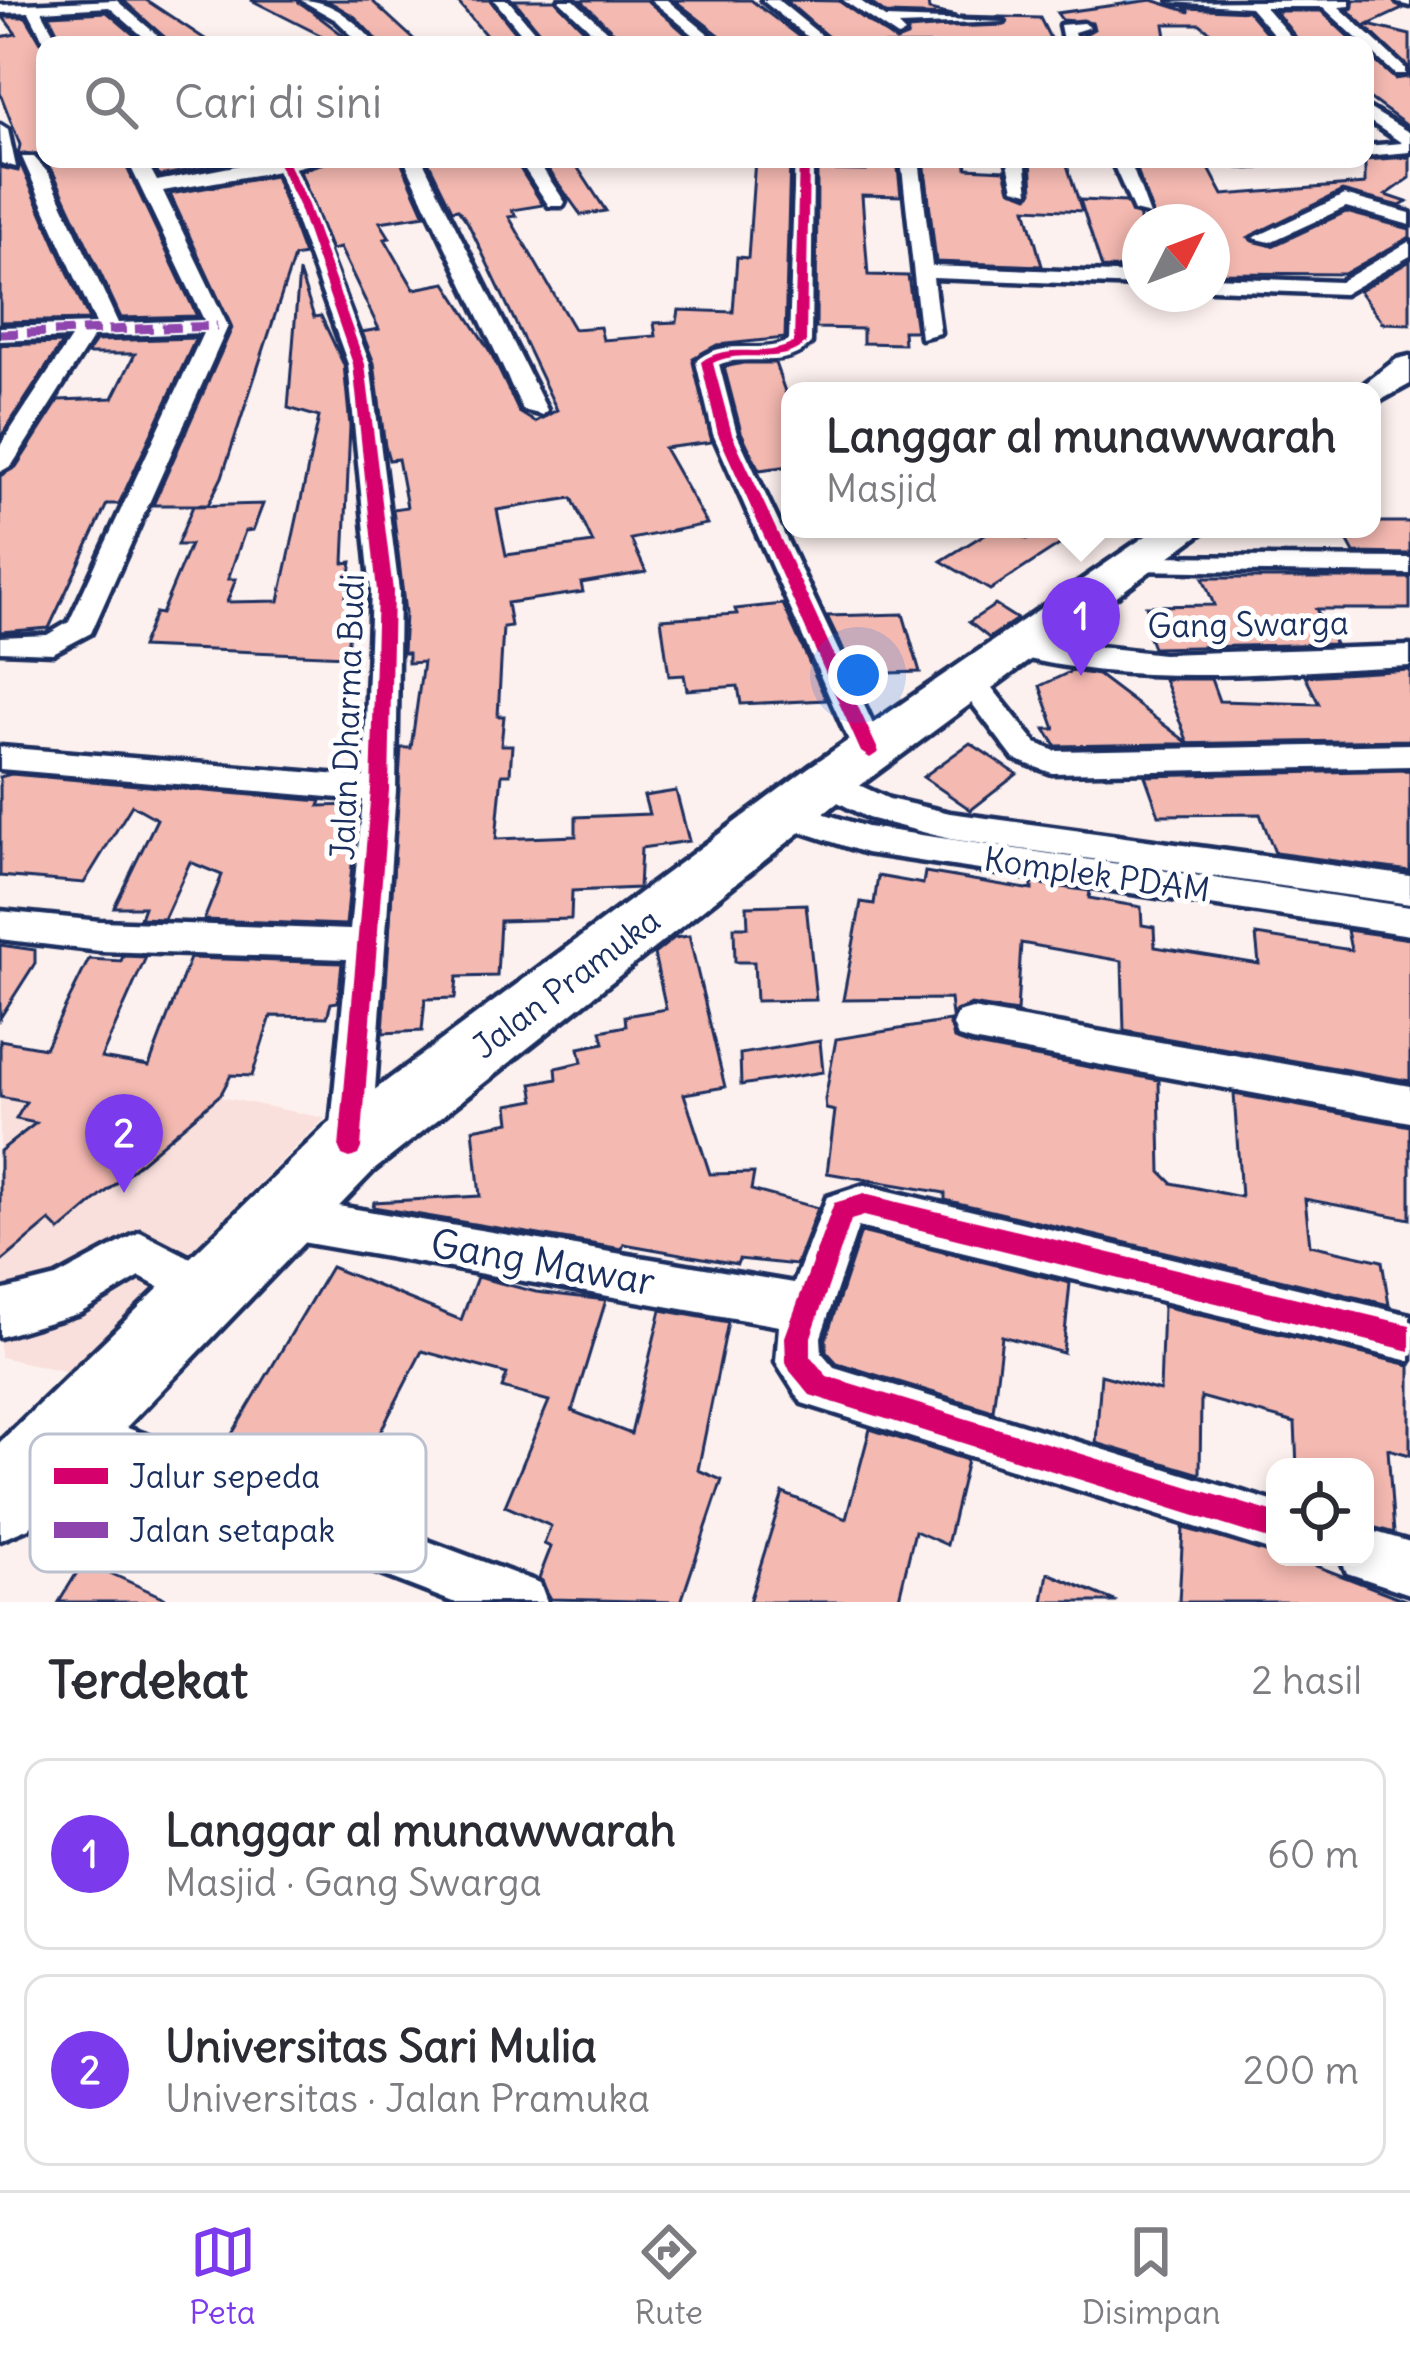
<!DOCTYPE html>
<html lang="id">
<meta charset="utf-8">
<style>
:root{--surface:#fff;--page:#f7f7f7;--text:#2b2b33;--muted:#7c7c81;--line:#e1e1e2;--accent:#7c3aed}
body{margin:0;font-family:Delius,sans-serif;background:var(--page);color:var(--text)}
.controls{position:absolute;right:36px;bottom:36px;display:grid;overflow:hidden;border-radius:24px;box-shadow:0 6px 18px #0003}
.controls button{width:108px;height:108px;display:grid;place-items:center;padding:0;border:0;border-bottom:3px solid var(--line);background:var(--surface);color:var(--text);font:60px sans-serif}
.compass{position:absolute;left:1122px;top:204px;width:108px;height:108px;border-radius:50%;background:var(--surface);box-shadow:0 6px 18px #0003;rotate:48deg}
.you{position:absolute;left:858px;top:675px;width:42px;height:42px;margin:-30px;border:9px solid #fff;border-radius:50%;background:#1a73e8;box-shadow:0 0 0 18px #1a73e833}
.badge{display:grid;place-items:center;width:78px;height:78px;border-radius:50%;background:var(--accent);color:#fff;font-size:39px;font-weight:700}
.pin{position:absolute;translate:-50% -99px;filter:drop-shadow(0 3px 6px #0008)}
.pin::after{content:'';position:absolute;top:63px;width:42px;height:36px;background:inherit;clip-path:polygon(0 0,100% 0,50% 100%)}
.popup{position:absolute;left:781px;top:382px;width:600px;height:156px;box-sizing:border-box;display:grid;place-content:center;border-radius:24px;background:var(--surface);filter:drop-shadow(0 3px 9px #0005);font-size:39px;white-space:nowrap;color:var(--muted)}
.popup b{font-size:45px;color:var(--text)}
.popup::after{content:'';position:absolute;left:50%;top:100%;margin-left:-24px;border:24px solid transparent;border-top-color:var(--surface)}
.list{margin:0;padding:0;list-style:none}
h2{display:flex;justify-content:space-between;align-items:center;height:156px;margin:0;padding:0 48px;font-size:51px}
h2 small{font-size:39px;font-weight:400;color:var(--muted)}
.list li{display:grid;grid-template-columns:78px 1fr auto;gap:36px;align-items:center;box-sizing:border-box;height:192px;margin:0 24px 24px;padding:0 24px;border:3px solid var(--line);border-radius:24px}
.list b{display:block;font-size:45px;white-space:nowrap}
.list p{margin:0;font-size:39px;white-space:nowrap;color:var(--muted)}
.list em{font-size:39px;font-style:normal;color:var(--muted)}
.icon{flex:none;width:66px;height:66px;fill:none;stroke:currentColor;stroke-width:2;stroke-linecap:round;stroke-linejoin:round}
.map{position:relative;flex:none;width:1410px;height:1602px;overflow:hidden}
.search{position:absolute;background:var(--surface);box-shadow:0 6px 18px #0003;left:36px;right:36px;top:36px;height:132px;display:flex;align-items:center;gap:30px;box-sizing:border-box;padding:0 42px;border-radius:24px;color:var(--muted);font-size:45px}
.sheet{height:588px;background:var(--surface)}
nav{display:flex;justify-content:space-around;align-items:center;box-sizing:border-box;height:168px;border-top:3px solid var(--line);background:var(--surface);font-size:33px;color:var(--muted)}
nav a{display:grid;justify-items:center;gap:6px}
nav .on{color:var(--accent)}
.map>svg:first-child{display:block}
.built{fill:#fae0dc}
.lines{fill:none;stroke-linecap:round;stroke-linejoin:round}
.river{fill:#96c2ef;fill-rule:evenodd}
.building{fill:#f4b9b1;stroke:#1b2f5e;stroke-width:3;fill-rule:evenodd}
.minor-casing{stroke:#1b2f5e;stroke-width:9}
.primary-casing{stroke:#1b2f5e;stroke-width:9}
.minor{fill:#fff;fill-rule:evenodd}
.primary{fill:#fff;fill-rule:evenodd}
.quiet{stroke:#8e44ad;stroke-width:9;stroke-dasharray:18 9;stroke-linecap:butt}
.cycleway-casing{stroke:#fff;stroke-width:8}
.cycleway{fill:#d6006c;fill-rule:evenodd}
.labels{text-anchor:middle;stroke-width:10;stroke-linejoin:round;paint-order:stroke}
.street-label{font-size:33px;fill:#1b2f5e;stroke:#fff}
.near-street-label{font-size:39px;fill:#1b2f5e;stroke:#fff}
.key{fill:#fff;stroke:#bbc1cf;stroke-width:3}
.key-label{font-size:33px;fill:#1b2f5e}
</style>
<div class="map">
<svg width="1410" height="1602" viewBox="0 0 1410 1602">
<rect width="100%" height="100%" fill="#fdf1ef"/>
<filter id="ink" filterUnits="userSpaceOnUse"><feTurbulence type="fractalNoise" baseFrequency=".00833" numOctaves="2"/><feDisplacementMap in="SourceGraphic" scale="24" xChannelSelector="R" yChannelSelector="G"/><feConvolveMatrix kernelMatrix="1 2 1 2 8 2 1 2 1" color-interpolation-filters="sRGB"/></filter>
<g filter="url(#ink)">
<polygon class="built" points="0,1052 325,1118 68,1372 0,1357"/>
<g class="lines">
<polygon class="river" points="1149,0 1134,8 1123,1 1124,0"/>
</g>
<g class="building">
<polygon points="123,0 146,0 214,45 173,45"/>
<polygon points="251,0 297,0 356,45 340,45"/>
<polygon points="326,0 371,0 420,45 381,45 355,17"/>
<polygon points="456,0 490,0 525,45 494,45"/>
<polygon points="514,0 555,0 599,45 550,45"/>
<polygon points="581,0 647,0 695,42 626,45"/>
<polygon points="674,0 751,0 810,45 732,45"/>
<polygon points="785,0 839,1 896,41 907,37 908,30 1009,22 959,16 1040,18 1053,44 837,45"/>
<polygon points="1152,0 1190,12 1186,8 1248,11 1277,45 1227,45 1200,24 1164,24 1166,37 1080,37 1094,29 1092,23 1062,20 1057,13"/>
<polygon points="1354,0 1392,0 1402,9 1368,25 1410,35 1410,128 1365,95 1365,52 1395,79 1408,77 1409,68 1349,11"/>
<polygon points="868,1 928,3 929,10 956,16 886,14"/>
<polygon points="1275,11 1321,11 1357,45 1302,45"/>
<polygon points="107,12 146,45 64,45 49,15"/>
<polygon points="3,17 26,17 45,49 45,159 123,159 197,316 121,318 53,172 37,154 18,155 20,145 0,93 0,37 16,34"/>
<polygon points="1410,157 1410,178 1386,195 1407,202 1400,206 1342,191 1249,237 1272,246 1346,212 1410,229 1410,237 1344,274 1221,273 1212,252 1212,222 1153,222 1134,159 1204,159 1223,195 1365,184 1365,160"/>
<polygon points="150,159 248,159 159,176"/>
<path d="M 332,159 L 400,159 L 425,215 L 380,222 L 390,238 L 385,239 L 414,289 L 446,283 L 491,353 L 519,412 L 535,422 L 557,410 L 468,223 L 458,209 L 452,210 L 427,159 L 514,159 L 543,205 L 512,210 L 516,216 L 509,217 L 574,329 L 600,327 L 603,340 L 656,336 L 654,323 L 677,322 L 679,310 L 733,312 L 737,257 L 748,258 L 755,159 L 790,159 L 785,338 L 717,345 L 693,358 L 712,442 L 664,448 L 707,524 L 631,539 L 646,572 L 581,583 L 583,592 L 507,603 L 511,626 L 503,627 L 498,716 L 504,716 L 501,745 L 512,745 L 510,774 L 502,774 L 496,839 L 576,836 L 576,817 L 649,814 L 644,796 L 676,791 L 689,841 L 641,848 L 639,888 L 572,891 L 571,919 L 500,921 L 497,976 L 457,977 L 455,998 L 425,999 L 422,1031 L 383,1033 L 401,748 L 411,748 L 423,662 L 408,663 L 408,653 L 403,653 L 405,613 L 393,509 L 407,507 L 398,459 L 389,460 L 385,446 L 374,363 L 362,332 L 379,329 L 340,248 L 331,250 L 300,171 ZM 572,498 L 593,543 L 506,555 L 497,510 Z"/>
<polygon points="541,159 572,159 606,211 581,215"/>
<polygon points="865,159 897,159 901,196 862,195 868,275 908,276 916,331 903,331 904,344 863,343 863,329 816,328 817,170 866,171"/>
<polygon points="924,159 966,159 967,168 1005,170 1010,189 1028,196 1033,191 1031,159 1065,159 1082,211 1026,208 1042,266 936,262"/>
<polygon points="20,163 89,320 0,322 0,167 18,171"/>
<polygon points="275,176 304,255 294,257 222,477 208,505 153,505 232,328 170,194"/>
<polygon points="1080,200 1125,202 1140,217 1140,269 1102,268"/>
<polygon points="1410,261 1410,324 1383,323 1359,291"/>
<polygon points="299,272 314,317 321,316 344,365 350,426 344,563 352,562 345,602 353,602 346,656 141,647 155,613 161,614 190,545 177,545 193,506 263,504 253,530 245,531 228,579 236,579 227,602 279,601 319,417 288,408"/>
<polygon points="196,338 119,504 107,504 49,628 0,632 0,476 16,467 59,400 113,398 135,354 87,354 96,341"/>
<polygon points="62,343 0,438 0,345"/>
<polygon points="743,363 775,363 790,406 790,466 759,470 741,432 724,367"/>
<polygon points="1372,522 1410,522 1410,554 1354,553 1341,529 1372,529"/>
<polygon points="993,529 1009,529 1027,539 1043,529 1084,529 990,590 941,561"/>
<polygon points="1203,578 1410,578 1410,609 1316,609 1335,644 1153,648 1145,627 1154,627 1146,606 1214,605"/>
<polygon points="783,604 826,700 741,704 738,686 687,690 684,675 669,676 661,619 737,614 735,609"/>
<polygon points="995,605 1017,619 989,638 969,622"/>
<polygon points="903,614 920,672 855,674 827,616"/>
<polygon points="1410,670 1410,740 1056,746 1045,729 1055,729 1040,686 1072,671 1098,675 1188,743 1164,679 1211,679 1219,701 1319,704 1305,676"/>
<polygon points="970,743 1017,774 971,810 923,777"/>
<polygon points="1410,770 1410,871 1275,853 1260,814 1159,815 1145,776"/>
<polygon points="11,774 321,801 319,806 358,805 346,925 204,920 222,875 190,862 164,919 140,918 144,907 114,907 157,819 132,805 84,883 0,876 0,777"/>
<polygon points="925,872 1032,890 1032,883 1090,891 1089,898 1141,907 1142,925 1154,927 1155,947 1259,964 1256,935 1351,950 1347,930 1410,939 1410,1081 1124,1031 1122,961 1021,943 1017,1012 971,1005 952,1016 950,999 843,1000 861,902 874,904 878,876 923,884"/>
<polygon points="806,904 816,1000 756,1001 754,962 735,962 734,927 748,927 747,906"/>
<polygon points="689,936 725,1087 684,1094 710,1174 754,1173 751,1190 818,1208 796,1265 739,1259 737,1264 624,1244 622,1249 373,1207 374,1202 480,1196 473,1129 510,1122 508,1105 535,1100 532,1084 557,1079 556,1068 582,1062 579,1048 604,1043 601,1031 626,1026 625,1016 666,1009 654,954 674,938"/>
<polygon points="0,945 35,950 35,963 0,1018"/>
<polygon points="123,956 146,957 101,1058 149,1066 190,958 342,963 338,1002 331,1003 327,1017 271,1016 252,1076 231,1075 221,1094 60,1231 50,1221 0,1263 0,1151 36,1123 16,1119 26,1102 0,1097 0,1040 45,1048 89,959 121,961"/>
<polygon points="950,1021 954,1039 971,1045 1159,1080 1161,1172 1172,1183 1241,1197 1234,1094 1410,1126 1410,1219 1305,1199 1310,1245 1382,1261 1389,1305 945,1200 945,1193 827,1173 835,1111 826,1109 825,1099 836,1039"/>
<polygon points="820,1041 823,1072 741,1085 740,1054"/>
<polygon points="861,1232 1070,1283 1063,1353 1002,1336 993,1411 837,1363 826,1351 826,1338"/>
<polygon points="331,1267 461,1320 477,1277 536,1292 606,1300 572,1411 631,1434 661,1310 728,1322 698,1470 722,1480 681,1602 551,1599 539,1578 551,1547 544,1544 551,1526 505,1506 549,1401 502,1388 507,1374 422,1351 343,1504 219,1456"/>
<polygon points="1163,1306 1410,1365 1410,1455 1388,1449 1394,1533 1365,1525 1365,1467 1297,1467 1295,1423 1201,1397 1200,1474 1096,1443 1101,1375 1160,1391"/>
<polygon points="870,1429 967,1460 947,1545 915,1531 898,1602 749,1602 783,1493 846,1519"/>
<polygon points="1183,1528 1298,1559 1410,1602 1179,1602"/>
<polygon points="84,1561 173,1602 59,1602"/>
<polygon points="1048,1573 1117,1602 1043,1602"/>
</g>
<g class="lines">
<defs>
<g id="minor">
<polygon points="116,0 169,45 153,45 109,7 42,11 60,45 46,45 29,12 0,13 0,5"/>
<path d="M 301,0 C 334,0 356,22 377,45 L 362,45 L 336,20 Z"/>
<polygon points="494,0 508,0 546,45 531,45"/>
<polygon points="559,0 574,0 622,45 606,45"/>
<polygon points="651,0 667,0 722,45 706,45"/>
<polygon points="762,0 778,0 833,45 817,45"/>
<polygon points="843,0 859,0 885,18 1004,22 898,26 905,33 898,37"/>
<polygon points="1350,0 1350,6 1339,7 1405,68 1405,74 1395,74 1323,7 1265,7 1298,45 1283,45 1250,7 1170,2"/>
<polygon points="1396,0 1410,0 1410,6 1398,3"/>
<polygon points="1083,23 1090,27 1074,32 1078,45 1064,45 1060,25"/>
<polygon points="1161,39 1170,45 1155,45"/>
<polygon points="1214,39 1223,45 1208,45"/>
<polygon points="1365,106 1410,133 1410,152 1365,156 1365,146 1402,143 1365,118"/>
<polygon points="0,125 8,130 16,167 1,163"/>
<polygon points="22,157 34,157 49,174 118,323 204,320 127,159 145,159 157,181 272,159 328,159 294,168 370,364 399,591 396,790 371,1147 365,1160 350,1166 335,1160 329,1147 347,959 100,951 0,939 0,911 100,921 350,930 363,800 0,769 0,747 364,777 371,591 348,364 278,171 163,191 228,326 91,633 53,653 0,651 0,637 47,635 69,622 203,333 93,337 12,465 0,472 0,446 71,338 0,341 0,327 96,324"/>
<polygon points="404,159 422,159 547,410 543,415 523,410"/>
<polygon points="518,159 536,159 565,202 563,206 549,206"/>
<path d="M 795,159 L 813,159 L 811,343 C 784,371 750,350 719,364 L 737,434 L 886,752 L 870,763 L 854,752 L 713,434 L 696,362 C 723,335 760,359 789,341 Z"/>
<polygon points="901,159 919,159 932,266 1140,274 1140,286 933,278 940,333 921,338"/>
<polygon points="1007,159 1025,159 1029,192 1014,188"/>
<polygon points="1111,159 1129,159 1150,215 1134,211"/>
<path d="M 1221,159 L 1277,159 C 1265,168 1233,168 1221,159 Z"/>
<polygon points="1344,195 1410,213 1410,225 1346,207 1270,242 1253,238"/>
<polygon points="1410,241 1410,256 1344,294 1212,289 1212,277 1340,282"/>
<polygon points="1137,556 1410,558 1410,574 1127,570 1123,564"/>
<path d="M 1018,638 L 1163,654 L 1410,646 L 1410,666 C 1277,671 1138,689 1008,654 L 1003,647 Z"/>
<polygon points="970,671 981,674 1036,743 1055,751 1410,744 1410,766 1052,773 1014,759 955,681"/>
<polygon points="827,770 889,799 950,813 1410,876 1410,904 950,839 868,818 815,790 811,782 815,774"/>
<polygon points="787,802 867,827 1410,907 1410,935 866,853 775,823 770,814 775,805"/>
<polygon points="972,1009 1410,1086 1410,1122 972,1041 958,1037 953,1025 958,1013"/>
<polygon points="864,1185 1410,1315 1410,1361 858,1227 821,1337 822,1353 834,1367 1275,1502 1275,1552 802,1403 776,1362 779,1326 279,1238 264,1232 257,1217 264,1202 279,1196 794,1283 827,1197"/>
<polygon points="140,1232 222,1274 228,1290 222,1306 206,1312 140,1277 80,1313 0,1337 0,1291 56,1277"/>
<polygon points="69,1406 521,1576 540,1583 547,1602 453,1602 69,1454 52,1447 45,1430 52,1413"/>
<polygon points="1365,1529 1410,1542 1410,1594 1347,1573 1340,1557 1365,1557"/>
</g>
<g id="primary">
<polygon points="1410,356 1410,384 1372,405 1372,391 1355,391 1397,359"/>
<polygon points="1156,529 1207,529 846,796 374,1170 29,1528 0,1540 0,1442 326,1126 808,768"/>
</g>
</defs>
<use href="#minor" class="minor-casing"/>
<use href="#primary" class="primary-casing"/>
<use href="#minor" class="minor"/>
<use href="#primary" class="primary"/>
<polyline class="quiet" points="0,334 217,326"/>
<defs>
<g id="cycleway">
<polygon points="276,159 286,159 308,205 365,364 393,591 389,790 361,1148 358,1155 350,1158 342,1155 339,1148 371,790 377,591 353,364 298,205"/>
<path d="M 799,159 L 809,159 L 806,343 C 778,368 744,347 713,363 L 732,434 L 879,752 L 870,758 L 861,752 L 718,434 L 701,362 C 729,340 765,361 794,342 Z"/>
<polygon points="864,1194 1410,1325 1410,1351 864,1216 851,1220 811,1337 811,1357 827,1376 1275,1513 1275,1541 810,1395 790,1371 786,1362 785,1337 834,1203"/>
</g>
</defs>
<use href="#cycleway" class="cycleway-casing"/>
<use href="#cycleway" class="cycleway"/>
</g>
</g>
<g class="labels">
<g class="street-label">
<text transform="translate(1248 624) rotate(-1)" y="12">Gang Swarga</text>
<text transform="translate(347 717) rotate(-88)" y="12">Jalan Dharma Budi</text>
<text transform="translate(1097 874) rotate(8)" y="12">Komplek PDAM</text>
<text transform="translate(566 983) rotate(-37)" y="12">Jalan Pramuka</text>
</g>
<g class="near-street-label">
<text transform="translate(543 1262) rotate(10)" y="14">Gang Mawar</text>
</g>
</g>
<rect x="30" y="1434" width="396" height="138" rx="18" class="key"/>
<rect x="54" y="1468" width="54" height="16" fill="#d6006c"/>
<rect x="54" y="1522" width="54" height="16" fill="#8e44ad"/>
<g class="key-label">
<text x="129" y="1488">Jalur sepeda</text>
<text x="129" y="1542">Jalan setapak</text>
</g>
</svg>
<div class="controls">
<button><svg class="icon" aria-label="locate" viewBox="0 0 24 24"><circle cx="12" cy="12" r="6"/><path d="M12 2v4M12 18v4M2 12h4M18 12h4"/></svg></button>
</div>
<svg class="compass" viewBox="-18 -18 36 36"><path d="M0-13l5 13h-10z" fill="#e53935"/><path d="M0 13l5-13h-10z" fill="#7c7c81"/></svg>
<div class="you"></div>
<div class="pin badge" style="left:1081px;top:676px">1</div>
<div class="popup"><b>Langgar al munawwarah</b>Masjid</div>
<div class="pin badge" style="left:124px;top:1193px">2</div>
<div class="search"><svg class="icon" aria-label="search" viewBox="0 0 24 24"><circle cx="10" cy="10" r="6"/><path d="M15 15l6 6"/></svg>Cari di sini</div>
</div>
<section class="sheet">
<h2>Terdekat<small>2 hasil</small></h2>
<ul class="list">
<li><span class="badge">1</span><div><b>Langgar al munawwarah</b><p>Masjid · Gang Swarga</p></div><em>60 m</em></li>
<li><span class="badge">2</span><div><b>Universitas Sari Mulia</b><p>Universitas · Jalan Pramuka</p></div><em>200 m</em></li>
</ul>
</section>
<nav>
<a class="on"><svg class="icon" aria-label="map" viewBox="0 0 24 24"><path d="M3 6l6-2 6 2 6-2v14l-6 2-6-2-6 2zM9 4v14M15 6v14"/></svg>Peta</a>
<a><svg class="icon" aria-label="directions" viewBox="0 0 24 24"><path d="M12 3l9 9-9 9-9-9zM9 14v-3h6M13 9l2 2-2 2"/></svg>Rute</a>
<a><svg class="icon" aria-label="saved" viewBox="0 0 24 24"><path d="M7 4h10v16l-5-4-5 4z"/></svg>Disimpan</a>
</nav>
